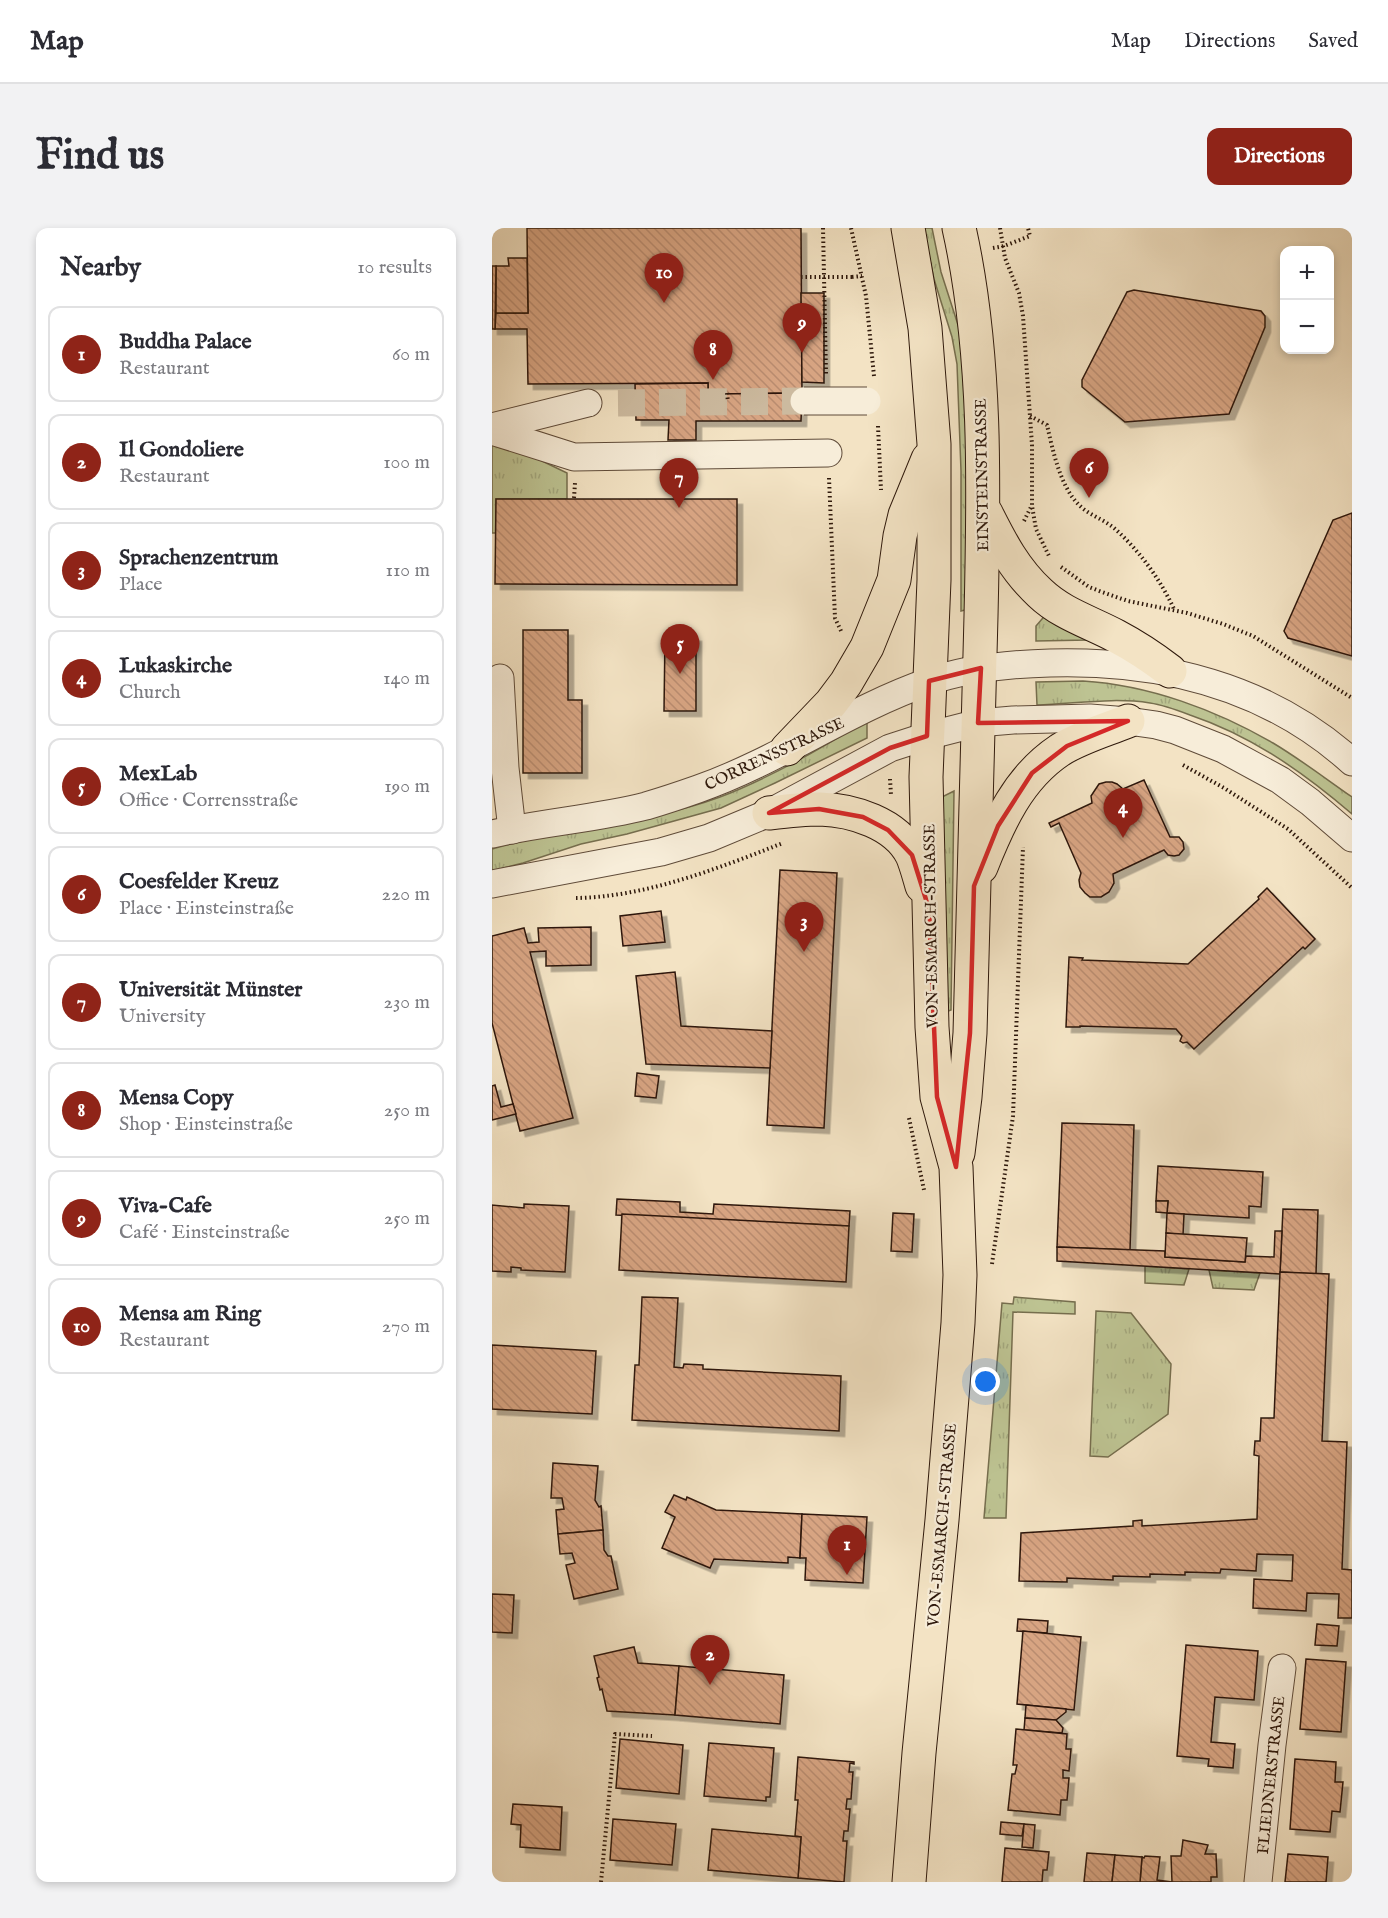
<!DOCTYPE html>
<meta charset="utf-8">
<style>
:root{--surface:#fff;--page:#f2f2f3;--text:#2b2b33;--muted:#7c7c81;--line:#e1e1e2;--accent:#8f2418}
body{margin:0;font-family:"IM FELL English",serif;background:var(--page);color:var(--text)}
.controls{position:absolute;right:18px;top:18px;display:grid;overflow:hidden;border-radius:12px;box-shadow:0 3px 9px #0003}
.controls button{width:54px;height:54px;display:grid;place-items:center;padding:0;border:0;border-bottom:2px solid var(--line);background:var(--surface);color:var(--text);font:30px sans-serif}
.you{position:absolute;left:494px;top:1154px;width:21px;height:21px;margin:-15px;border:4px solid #fff;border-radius:50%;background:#1a73e8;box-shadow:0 0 0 9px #1a73e833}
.badge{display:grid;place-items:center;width:39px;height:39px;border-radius:50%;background:var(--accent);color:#fff;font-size:20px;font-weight:700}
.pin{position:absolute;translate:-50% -50px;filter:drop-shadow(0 2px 3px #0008)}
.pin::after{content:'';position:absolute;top:32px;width:21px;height:18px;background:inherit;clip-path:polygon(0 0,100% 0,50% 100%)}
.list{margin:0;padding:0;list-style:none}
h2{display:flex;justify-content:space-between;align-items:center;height:78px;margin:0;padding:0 24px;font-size:26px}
h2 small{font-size:20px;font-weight:400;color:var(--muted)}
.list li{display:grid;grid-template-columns:39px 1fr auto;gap:18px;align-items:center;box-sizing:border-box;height:96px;margin:0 12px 12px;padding:0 12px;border:2px solid var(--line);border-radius:12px}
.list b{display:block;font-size:22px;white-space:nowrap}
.list p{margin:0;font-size:20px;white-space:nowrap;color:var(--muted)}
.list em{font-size:20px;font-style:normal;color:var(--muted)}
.map{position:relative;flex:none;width:860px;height:1654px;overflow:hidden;border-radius:12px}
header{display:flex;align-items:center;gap:36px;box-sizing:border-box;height:84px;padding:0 30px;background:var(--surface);border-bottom:2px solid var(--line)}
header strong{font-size:28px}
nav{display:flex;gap:33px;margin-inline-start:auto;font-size:21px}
.intro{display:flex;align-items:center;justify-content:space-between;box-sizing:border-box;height:144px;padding:0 36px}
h1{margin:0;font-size:42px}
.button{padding:15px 27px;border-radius:12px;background:var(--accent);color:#fff;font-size:21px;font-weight:700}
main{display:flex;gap:36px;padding:0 36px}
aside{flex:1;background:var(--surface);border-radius:12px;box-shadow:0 3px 9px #0003}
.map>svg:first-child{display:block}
.grass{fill:url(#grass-tufts);stroke:#766e4e;stroke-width:1.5}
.building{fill:url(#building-back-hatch);stroke:#2e180b;stroke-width:1.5;filter:url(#shadow)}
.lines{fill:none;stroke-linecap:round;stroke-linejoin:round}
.minor-tunnel{stroke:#ccba9f;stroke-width:27;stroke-dasharray:27 14;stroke-linecap:butt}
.minor-casing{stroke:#5f4b39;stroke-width:29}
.major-casing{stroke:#2e180b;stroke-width:35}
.path{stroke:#2e180b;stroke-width:4;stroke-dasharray:1.5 3;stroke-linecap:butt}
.minor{stroke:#f7edd9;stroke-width:27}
.major{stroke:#f3e3c4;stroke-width:33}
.minor-bridge-casing{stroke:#5f4b39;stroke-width:29;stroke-linecap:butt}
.path-bridge{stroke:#2e180b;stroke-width:4;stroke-dasharray:1.5 3;stroke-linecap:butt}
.minor-bridge{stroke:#f7edd9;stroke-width:27}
.marked{fill:none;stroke:#d62828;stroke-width:4.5;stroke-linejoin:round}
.labels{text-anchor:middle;stroke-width:4.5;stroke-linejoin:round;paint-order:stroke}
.street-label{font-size:16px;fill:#2e180b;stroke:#f7edd9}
</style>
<header>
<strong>Map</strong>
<nav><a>Map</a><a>Directions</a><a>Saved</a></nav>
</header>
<div class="intro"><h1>Find us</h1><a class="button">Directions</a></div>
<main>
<aside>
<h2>Nearby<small>10 results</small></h2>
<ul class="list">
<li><span class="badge">1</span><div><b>Buddha Palace</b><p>Restaurant</p></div><em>60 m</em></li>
<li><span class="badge">2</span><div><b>Il Gondoliere</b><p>Restaurant</p></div><em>100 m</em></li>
<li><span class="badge">3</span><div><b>Sprachenzentrum</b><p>Place</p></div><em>110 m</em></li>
<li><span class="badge">4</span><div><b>Lukaskirche</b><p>Church</p></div><em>140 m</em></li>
<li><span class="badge">5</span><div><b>MexLab</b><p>Office · Corrensstraße</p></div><em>190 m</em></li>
<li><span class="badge">6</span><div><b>Coesfelder Kreuz</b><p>Place · Einsteinstraße</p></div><em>220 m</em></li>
<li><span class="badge">7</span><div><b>Universität Münster</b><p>University</p></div><em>230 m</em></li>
<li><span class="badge">8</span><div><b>Mensa Copy</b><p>Shop · Einsteinstraße</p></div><em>250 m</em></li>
<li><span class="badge">9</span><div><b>Viva-Cafe</b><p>Café · Einsteinstraße</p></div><em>250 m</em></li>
<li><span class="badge">10</span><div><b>Mensa am Ring</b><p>Restaurant</p></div><em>270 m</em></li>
</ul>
</aside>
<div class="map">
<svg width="860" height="1654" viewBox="0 0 860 1654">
<defs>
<pattern id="grass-tufts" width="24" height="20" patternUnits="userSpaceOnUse" patternTransform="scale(1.5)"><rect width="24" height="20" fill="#bdc392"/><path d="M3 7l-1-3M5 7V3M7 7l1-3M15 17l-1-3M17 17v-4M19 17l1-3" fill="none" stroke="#a3a77d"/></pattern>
<pattern id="building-back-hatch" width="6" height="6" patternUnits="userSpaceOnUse" patternTransform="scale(1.5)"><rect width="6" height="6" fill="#d7a482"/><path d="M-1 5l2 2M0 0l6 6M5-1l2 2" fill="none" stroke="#b98c6f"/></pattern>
<filter id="shadow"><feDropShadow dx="5.5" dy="5.5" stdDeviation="0" flood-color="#0004"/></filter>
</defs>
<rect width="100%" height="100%" fill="#f3e3c4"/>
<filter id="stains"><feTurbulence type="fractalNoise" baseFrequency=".00333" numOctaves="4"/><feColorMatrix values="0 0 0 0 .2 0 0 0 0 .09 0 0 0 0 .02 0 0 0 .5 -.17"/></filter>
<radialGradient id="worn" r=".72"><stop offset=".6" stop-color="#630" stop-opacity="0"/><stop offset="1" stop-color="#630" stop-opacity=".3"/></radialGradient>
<g class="grass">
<polygon points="431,0 440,0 449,44 467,100 474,134 477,381 469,383 469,243 465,136 460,109 442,51"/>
<polygon points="0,209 75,245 75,271 4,271 4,305 0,305"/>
<polygon points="556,384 595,412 544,413 544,398"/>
<path d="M 591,453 C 657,457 724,482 781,515 C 808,531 834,551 860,569 L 860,586 C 811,544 760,508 698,487 C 685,482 672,477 658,475 C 620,469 583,476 545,477 L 544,454 Z"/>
<path d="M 375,492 L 375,510 L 283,555 L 229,580 L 135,606 L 89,616 L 31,635 L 0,643 L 0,621 C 75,599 155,596 228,569 C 278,550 330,520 375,492 Z"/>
<polygon points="462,563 459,782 454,784 448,570"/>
<polygon points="653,1038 697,1041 692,1057 653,1055"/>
<polygon points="717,1042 768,1045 762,1062 721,1060"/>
<polygon points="522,1069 583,1074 583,1086 521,1084 514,1290 492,1290 510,1075 521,1076"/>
<polygon points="604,1083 639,1085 679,1136 676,1186 616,1229 598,1228"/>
</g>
<g class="building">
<polygon points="35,0 309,0 310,165 216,166 216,155 36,156 35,101 3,101 4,85 36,85"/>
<polygon points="16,30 35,30 36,85 4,85 4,38 17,38"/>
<polygon points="0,38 4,38 3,101 0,101"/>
<polygon points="642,62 769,83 773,88 773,99 737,186 633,194 590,159 590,152 635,64"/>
<polygon points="309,65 332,65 332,155 310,154"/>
<polygon points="216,155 216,166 310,165 309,193 204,193 204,212 176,212 177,192 144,192 143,156"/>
<polygon points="4,271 245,271 245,357 3,356"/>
<polygon points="860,285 860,428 796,410 792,403 841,292"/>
<polygon points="31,402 76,402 76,472 90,472 90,545 31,545"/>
<polygon points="173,408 204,408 204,483 172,483"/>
<polygon points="652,552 678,609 687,609 691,614 692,621 687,627 682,628 676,627 672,622 621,646 622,655 617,664 609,669 598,669 593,665 588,659 587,652 589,645 567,595 559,599 557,595 600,575 599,568 607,556 614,554 620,554 625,556 631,561"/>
<polygon points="288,642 345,645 332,900 275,897"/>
<polygon points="775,660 823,711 813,721 811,719 702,821 695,814 691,815 688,813 690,808 684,801 588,798 588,799 574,799 577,729 591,730 590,732 696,736 767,671 766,669"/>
<polygon points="169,683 173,714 131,718 128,688"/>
<polygon points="99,699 99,737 54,738 54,723 38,724 81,890 28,903 0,795 0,708 32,700 36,715 47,714 46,700"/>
<polygon points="183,744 189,798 280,803 278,840 154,836 144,748"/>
<polygon points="145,845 167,848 164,870 143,868"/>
<polygon points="3,857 9,879 21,876 24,886 0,892 0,858"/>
<polygon points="570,895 642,897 638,1022 565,1019"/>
<polygon points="666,938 771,944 769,979 757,978 757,990 675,985 676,973 664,973"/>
<polygon points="125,971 188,974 188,984 221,986 222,976 358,983 357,998 124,987"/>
<polygon points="664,973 676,973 675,985 664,984"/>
<polygon points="32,976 77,978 73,1044 29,1042 29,1040 19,1039 19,1044 0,1043 0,977 32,980"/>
<polygon points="791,981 826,982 824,1046 788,1044"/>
<polygon points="401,985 422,986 420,1024 399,1023"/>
<polygon points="675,985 692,986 691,1007 674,1005"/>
<polygon points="130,986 357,998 354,1054 127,1042"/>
<polygon points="783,1003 790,1003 788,1046 565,1033 565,1019 673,1023 673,1029 753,1034 754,1028 782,1029"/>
<polygon points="674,1005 755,1010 753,1034 673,1029"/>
<polygon points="788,1044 837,1046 830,1213 855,1214 850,1341 860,1342 860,1390 846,1390 847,1366 815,1365 814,1383 761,1380 762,1351 800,1353 801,1327 765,1326 764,1343 729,1341 728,1345 693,1344 693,1347 658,1346 658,1349 621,1348 621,1352 575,1350 575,1354 527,1353 529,1305 641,1298 641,1293 650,1292 650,1298 765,1291 767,1228 762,1227 763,1213 768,1213 769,1190 782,1190"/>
<polygon points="150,1069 186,1070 182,1139 191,1140 192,1136 211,1137 211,1141 349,1148 347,1203 140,1192 143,1137 147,1137"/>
<polygon points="0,1117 104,1123 100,1186 0,1181"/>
<polygon points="61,1235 106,1238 103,1272 107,1279 109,1278 111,1302 66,1306 64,1282 72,1281 70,1270 59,1270"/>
<polygon points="182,1267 194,1272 195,1269 224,1282 310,1286 308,1330 296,1329 296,1335 222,1331 218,1340 170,1320 183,1289 173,1284"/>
<polygon points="310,1286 375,1289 371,1355 313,1352 314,1330 308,1330"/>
<polygon points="111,1302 112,1322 116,1328 119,1328 126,1361 82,1371 74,1337 83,1335 80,1325 68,1326 66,1306"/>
<polygon points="0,1366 22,1367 20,1405 0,1404"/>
<polygon points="526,1391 556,1393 555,1405 525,1403"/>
<polygon points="825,1396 847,1398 845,1418 823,1417"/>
<polygon points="531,1403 589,1409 582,1482 525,1476"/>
<polygon points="694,1417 766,1423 762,1472 723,1469 719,1514 743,1516 741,1540 716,1538 717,1531 685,1528"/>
<polygon points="142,1419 146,1435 187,1438 183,1487 115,1483 110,1461 108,1462 105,1450 107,1449 102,1428"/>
<polygon points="814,1431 854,1434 849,1504 808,1501"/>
<polygon points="187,1438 292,1447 288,1496 183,1487"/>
<polygon points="534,1477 574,1481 574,1484 564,1492 533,1490"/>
<polygon points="533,1490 564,1492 571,1500 570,1505 532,1502"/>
<polygon points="524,1501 575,1506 574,1521 579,1521 577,1543 571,1542 571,1550 577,1550 575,1572 569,1572 568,1587 516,1582 520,1546 523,1546 525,1537 521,1537"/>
<polygon points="128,1511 191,1517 187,1566 124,1560"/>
<polygon points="217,1515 282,1520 278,1569 274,1569 274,1573 212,1568"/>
<polygon points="306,1529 362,1534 362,1536 358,1535 357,1544 361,1544 359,1571 355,1571 354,1581 358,1581 356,1603 352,1603 351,1613 355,1613 352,1654 306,1650 309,1609 303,1608 306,1572 303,1572"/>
<polygon points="803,1531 844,1534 843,1554 851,1554 848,1584 840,1583 838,1604 798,1601"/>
<polygon points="21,1576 70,1579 68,1622 28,1619 29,1597 19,1596"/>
<polygon points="121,1591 184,1596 180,1637 118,1632"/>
<polygon points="509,1594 532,1596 530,1608 508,1606"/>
<polygon points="532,1596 543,1597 541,1620 530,1619"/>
<polygon points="220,1601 309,1609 306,1650 216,1642"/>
<polygon points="691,1612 716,1617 713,1626 724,1626 725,1649 719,1649 719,1654 648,1654 650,1629 652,1630 653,1628 668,1629 665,1652 680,1654 679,1628 689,1628"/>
<polygon points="513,1620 557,1624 555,1642 551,1642 550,1654 510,1654"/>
<polygon points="595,1625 623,1627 620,1654 592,1654"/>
<polygon points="796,1626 836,1629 834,1654 793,1654"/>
<polygon points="623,1627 650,1629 648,1654 620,1654"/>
</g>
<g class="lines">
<polyline class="minor-tunnel" points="126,175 312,173"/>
<defs>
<g id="minor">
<polyline points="0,199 96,175"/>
<polyline points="0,203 82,229 336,225"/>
<polyline points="8,450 13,540 20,602"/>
<path d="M 0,606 C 51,594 103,591 154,578 C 171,573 189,567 206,561 C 286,533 356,482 436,454 C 475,440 516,436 558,435 C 668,432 776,458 860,534"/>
<polyline points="0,656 169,624 217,610 277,585 398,520 435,508 486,495 521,492 598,490 636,493 664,497 683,502 731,521 788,552 818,574 860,610"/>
<polyline points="766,1654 780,1517 790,1440"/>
</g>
<g id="major">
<polyline points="416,0 433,100 442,216 442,352 434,549 440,799 445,869 464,939 468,1047 466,1095 450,1292 427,1525 417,1654"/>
<path d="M 494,285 C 509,315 523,342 548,365 C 570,386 598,394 624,408 C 643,418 661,430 678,443"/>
<polyline points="295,521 339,475 354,455 375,419 402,352 408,308 413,287 436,231"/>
<path d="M 277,585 C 294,583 311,581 328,581 C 360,582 404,595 420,627 C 424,636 427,648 430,658"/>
<path d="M 489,639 C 507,594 526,550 568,522 C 589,509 614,502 636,493"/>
<path d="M 466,925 L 473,869 L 478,805 C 481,666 486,527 489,388 C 492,261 495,125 467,0"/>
</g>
</defs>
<use href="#minor" class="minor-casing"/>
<use href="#major" class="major-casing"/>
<g class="path">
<polyline points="331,0 334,146"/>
<polyline points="359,0 374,68 382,148"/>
<polyline points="508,0 513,30 527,65 531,88 540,217 540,278 544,301 557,328"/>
<polyline points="501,20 512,18 538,8 536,0"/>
<polyline points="360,49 370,48"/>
<polyline points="235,165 236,174"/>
<path d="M 538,188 L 555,197 C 561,223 568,258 587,277 C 597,287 611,291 622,300 C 647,322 668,351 682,381"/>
<polyline points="386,198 389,262"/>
<polyline points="337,250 343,390 349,403"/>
<polyline points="82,270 83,255"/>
<polyline points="532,293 539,279"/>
<polyline points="569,339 597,359 610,364 636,373 695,385 731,396 761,408 860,470"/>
<polyline points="691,537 732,560 796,601 860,660"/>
<polyline points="398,551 399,567"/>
<path d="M 84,670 C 154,669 227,640 291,615"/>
<polyline points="417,890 432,962"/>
<polyline points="500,1036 521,888 531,619"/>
<polyline points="109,1654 123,1506 160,1508"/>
</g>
<use href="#minor" class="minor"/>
<use href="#major" class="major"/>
<defs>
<polyline id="minor-bridge" points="312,173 375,173"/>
</defs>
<use href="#minor-bridge" class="minor-bridge-casing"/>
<polyline class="path-bridge" points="309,49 360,49"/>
<use href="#minor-bridge" class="minor-bridge"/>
</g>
<path class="marked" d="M 489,440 L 486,495 L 636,493 L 575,518 L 540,545 L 506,598 L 482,658 L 478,805 L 464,939 L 445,869 L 437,681 L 420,627 L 396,602 L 371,589 L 327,581 L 277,585 L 398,520 L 435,508 L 437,453 Z"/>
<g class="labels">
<g class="street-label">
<text transform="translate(489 247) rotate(-91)" y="6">EINSTEINSTRASSE</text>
<text transform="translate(282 525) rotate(-25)" y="6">CORRENSSTRASSE</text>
<text transform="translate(438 698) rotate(-91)" y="6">VON-ESMARCH-STRASSE</text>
<text transform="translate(449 1297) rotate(-85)" y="6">VON-ESMARCH-STRASSE</text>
<text transform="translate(778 1547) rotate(-84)" y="6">FLIEDNERSTRASSE</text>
</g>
</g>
<rect width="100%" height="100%" filter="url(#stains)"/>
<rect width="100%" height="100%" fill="url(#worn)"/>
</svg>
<div class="controls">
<button>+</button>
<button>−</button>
</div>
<div class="you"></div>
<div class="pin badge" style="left:355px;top:1347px">1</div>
<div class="pin badge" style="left:218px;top:1457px">2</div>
<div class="pin badge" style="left:312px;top:724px">3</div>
<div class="pin badge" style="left:631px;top:610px">4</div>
<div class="pin badge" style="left:188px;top:446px">5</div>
<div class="pin badge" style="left:597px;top:270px">6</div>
<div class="pin badge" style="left:187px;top:280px">7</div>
<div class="pin badge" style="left:221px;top:152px">8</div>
<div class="pin badge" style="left:310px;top:125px">9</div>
<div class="pin badge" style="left:172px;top:75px">10</div>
</div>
</main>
